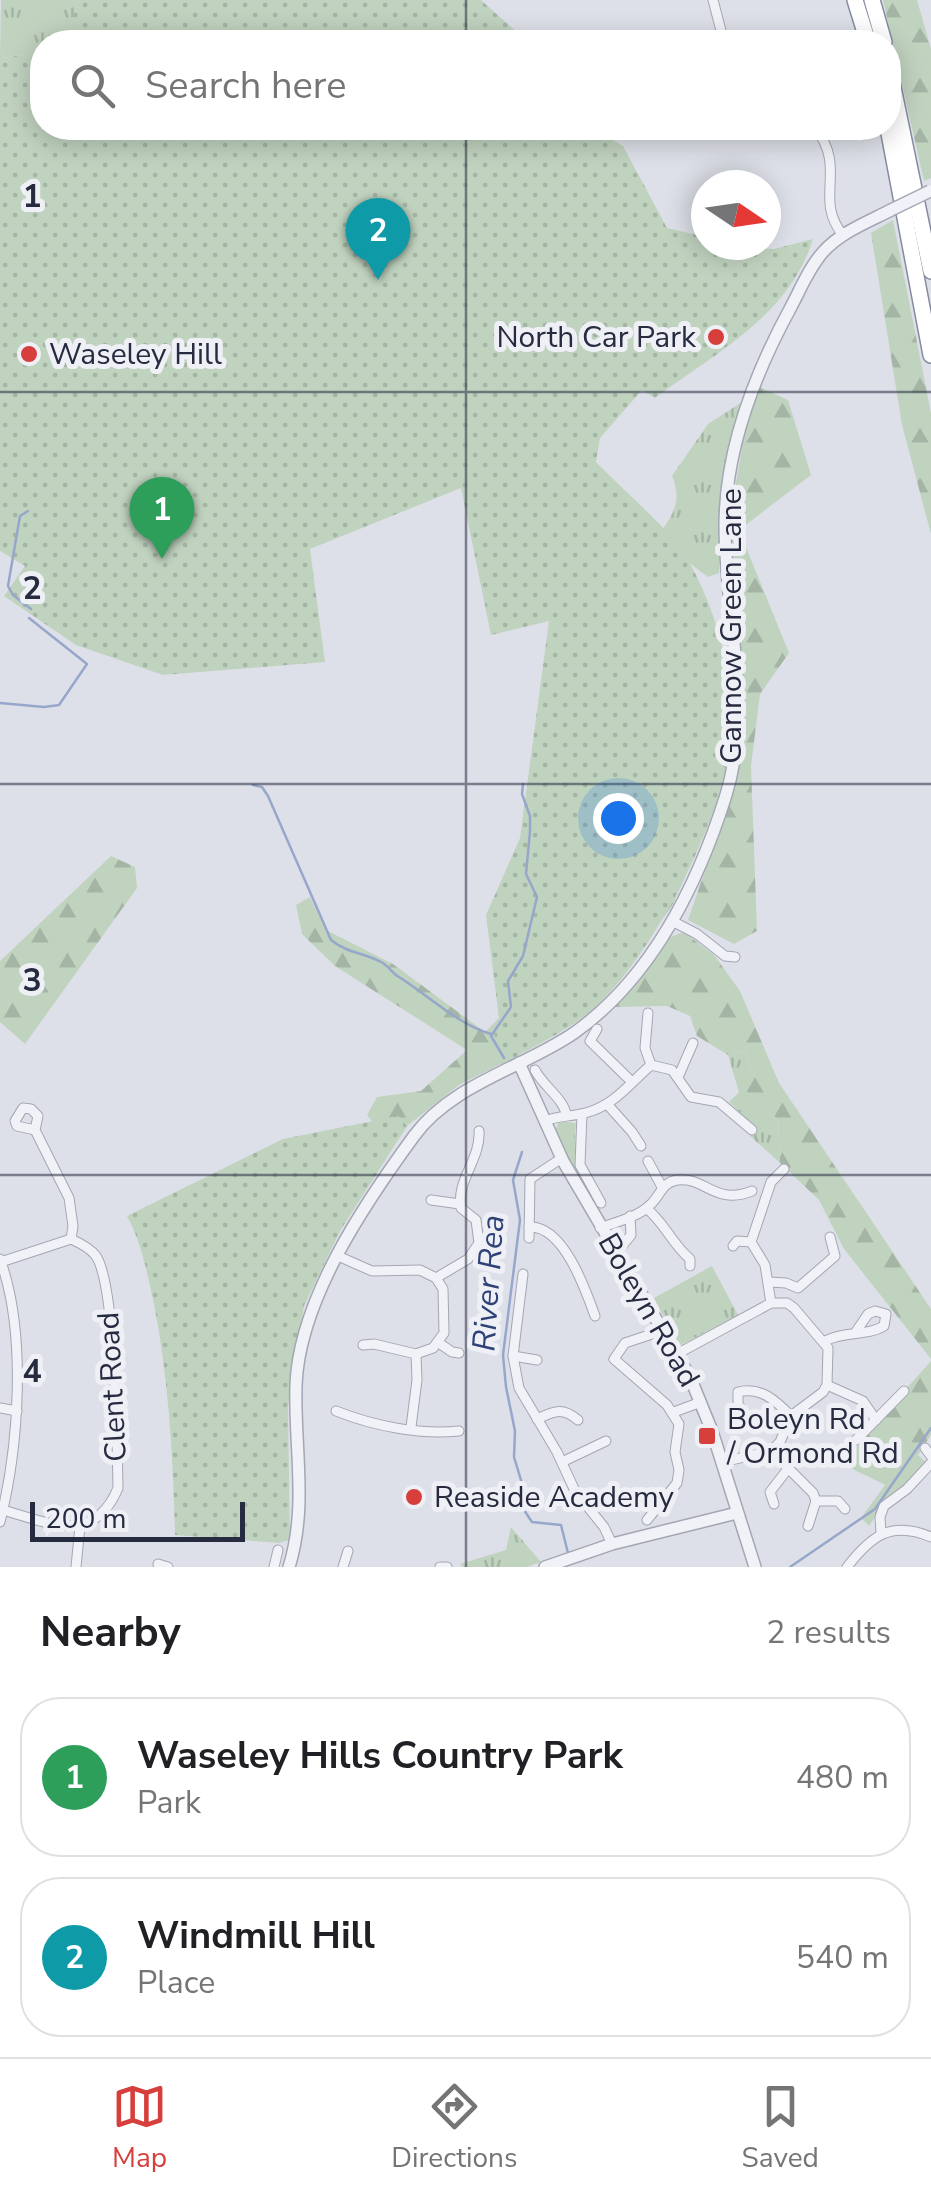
<!DOCTYPE html>
<style>
:root{--surface:#fff;--page:#f6f6f6;--text:#202124;--muted:#757577;--line:#e0e0e0;--accent:#d63f3b}
body{margin:0;font-family:"Nunito Sans",sans-serif;background:var(--page);color:var(--text)}
.compass{position:absolute;left:691px;top:170px;width:90px;height:90px;border-radius:50%;background:var(--surface);box-shadow:0 5px 25px #0003;rotate:103deg}
.scale{position:absolute;left:30px;bottom:25px;width:215px;box-sizing:border-box;padding-left:10px;border:5px solid #262b40;border-top:0;font-size:28px;line-height:35px;white-space:nowrap;color:#262b40;-webkit-text-stroke:8px #eef0f6;paint-order:stroke}
.you{position:absolute;left:618px;top:818px;width:35px;height:35px;margin:-25px;border:8px solid #fff;border-radius:50%;background:#1a73e8;box-shadow:0 0 0 15px #1a73e833}
.badge{display:grid;place-items:center;width:65px;height:65px;border-radius:50%;background:var(--accent);color:#fff;font-size:32px;font-weight:700}
.pin{position:absolute;translate:-50% -82px;filter:drop-shadow(0 2px 5px #0008)}
.pin::after{content:'';position:absolute;top:52px;width:35px;height:30px;background:inherit;clip-path:polygon(0 0,100% 0,50% 100%)}
.list{margin:0;padding:0;list-style:none}
h2{display:flex;justify-content:space-between;align-items:center;height:130px;margin:0;padding:0 40px;font-size:42px}
h2 small{font-size:32px;font-weight:400;color:var(--muted)}
.list li{display:grid;grid-template-columns:65px 1fr auto;gap:30px;align-items:center;box-sizing:border-box;height:160px;margin:0 20px 20px;padding:0 20px;border:2px solid var(--line);border-radius:40px}
.list b{display:block;font-size:38px;white-space:nowrap}
.list p{margin:0;font-size:32px;white-space:nowrap;color:var(--muted)}
.list em{font-size:32px;font-style:normal;color:var(--muted)}
.icon{flex:none;width:55px;height:55px;fill:none;stroke:currentColor;stroke-width:2;stroke-linecap:round;stroke-linejoin:round}
.map{position:relative;flex:none;width:931px;height:1567px;overflow:hidden}
.search{position:absolute;background:var(--surface);box-shadow:0 5px 25px #0003;left:30px;right:30px;top:30px;height:110px;display:flex;align-items:center;gap:25px;box-sizing:border-box;padding:0 35px;border-radius:40px;color:var(--muted);font-size:38px}
.sheet{height:490px;background:var(--surface)}
nav{display:flex;justify-content:space-around;align-items:center;box-sizing:border-box;height:140px;border-top:2px solid var(--line);background:var(--surface);font-size:28px;color:var(--muted)}
nav a{display:grid;justify-items:center;gap:5px}
nav .on{color:var(--accent)}
.map>svg:first-child{display:block}
.grass{fill:url(#grass-tufts)}
.forest{fill:url(#forest-firs)}
.park{fill:url(#park-dots)}
.lines{fill:none;stroke-linecap:round;stroke-linejoin:round}
.stream{stroke:#97a7cb;stroke-width:2.5}
.minor-casing{stroke:#a3a6b3;stroke-width:11}
.tertiary-casing{stroke:#a3a6b3;stroke-width:14}
.motorway-casing{stroke:#858ba0;stroke-width:18}
.minor{stroke:#f1f2f7;stroke-width:9}
.tertiary{stroke:#f1f2f7;stroke-width:11}
.motorway{stroke:#fff;stroke-width:15}
.tertiary-bridge-casing{stroke:#a3a6b3;stroke-width:14;stroke-linecap:butt}
.tertiary-bridge{stroke:#f1f2f7;stroke-width:11}
.grid{fill:none;stroke:#262b40;stroke-width:2.5;stroke-opacity:0.55}
.poi-dot{fill:#d63f3b;stroke:#eef0f6;stroke-width:4}
.labels{text-anchor:middle;stroke-width:10;stroke-linejoin:round;paint-order:stroke}
.poi-label{font-size:30px;fill:#262b40;stroke:#eef0f6;text-anchor:start}
.street-label{font-size:30px;fill:#262b40;stroke:#eef0f6}
.water-label{font-size:32px;font-style:italic;fill:#2e4277;stroke:#eef0f6}
.grid-label{font-size:32px;text-anchor:middle;font-weight:bold;fill:#262b40;stroke:#eef0f6;stroke-width:10;stroke-linejoin:round;paint-order:stroke}
</style>
<div class="map">
<svg width="931" height="1567" viewBox="0 0 931 1567">
<defs>
<pattern id="grass-tufts" width="24" height="20" patternUnits="userSpaceOnUse" patternTransform="scale(2.5)"><rect width="24" height="20" fill="#c0d3bf"/><path d="M3 7l-1-3M5 7V3M7 7l1-3M15 17l-1-3M17 17v-4M19 17l1-3" fill="none" stroke="#a5b5a5"/></pattern>
<pattern id="forest-firs" width="22" height="20" patternUnits="userSpaceOnUse" patternTransform="scale(2.5)"><rect width="22" height="20" fill="#c0d3bf"/><path d="M5 1l3.5 6h-7zM16 11l3.5 6h-7z" fill="#a5b5a5"/></pattern>
<pattern id="park-dots" width="8" height="8" patternUnits="userSpaceOnUse" patternTransform="scale(2.5)"><rect width="8" height="8" fill="#c0d3bf"/><path d="M2 2h.1M6 6h.1" fill="none" stroke="#a5b5a5" stroke-width="1.8" stroke-linecap="round"/></pattern>
</defs>
<rect width="100%" height="100%" fill="#dee0e9"/>
<g class="grass">
<polygon points="1,0 77,0 67,42 42,42 42,53 0,58"/>
<path d="M 742,402 L 723,482 L 719,573 L 708,577 L 676,553 L 662,530 C 676,511 681,498 672,476 L 708,424 Z"/>
<polygon points="745,1051 754,1075 743,1084 752,1100 778,1119 780,1163 750,1136 755,1127 729,1102 739,1092 728,1055"/>
<path d="M 559,1121 L 576,1123 C 571,1157 586,1184 602,1213 L 570,1167 L 555,1131 Z"/>
<polygon points="712,1266 738,1315 679,1346 654,1298"/>
<polygon points="511,1527 541,1562 527,1567 463,1567 460,1564 506,1550"/>
</g>
<g class="forest">
<polygon points="883,0 917,0 931,49 931,178 924,181"/>
<polygon points="893,220 931,413 931,534 902,425 871,233"/>
<polygon points="760,387 788,400 811,475 739,530 789,653 760,694 751,766 757,931 734,944 688,920 737,777 742,738 741,660 728,529 747,419"/>
<polygon points="722,792 673,904 617,983 593,1010 528,1050 459,1085 407,1126 389,1127 372,1121 367,1115 377,1097 421,1091 467,1050 335,966 302,934 296,905 310,897 326,930 393,964 485,1032 499,1018 498,1012"/>
<polygon points="111,856 135,867 137,888 25,1044 0,1022 0,961"/>
<polygon points="684,932 714,955 740,991 779,1083 931,1309 931,1359 844,1249 819,1200 780,1163 778,1119 752,1100 742,1083 754,1075 745,1051 728,1055 697,1036 690,1016 667,1006 614,1007 670,937"/>
<path d="M 931,1361 L 931,1435 L 918,1455 L 927,1463 L 884,1505 L 869,1526 L 861,1518 L 885,1485 C 870,1476 855,1473 842,1461 Z"/>
</g>
<g class="park">
<polygon points="77,0 481,0 528,42 67,42"/>
<path d="M 42,53 L 42,128 L 592,128 L 623,146 L 667,228 L 706,237 L 706,245 L 774,249 L 813,239 C 789,316 717,352 655,398 L 642,390 L 600,438 L 596,462 C 619,486 670,530 685,555 C 712,600 728,655 732,707 C 739,792 656,955 592,1010 C 566,1032 530,1048 501,1065 L 494,1032 L 499,1018 L 486,915 L 520,838 L 549,621 L 491,635 L 461,488 L 310,549 L 325,662 L 163,675 L 76,645 L 4,596 L 25,566 L 0,551 L 0,58 Z"/>
<path d="M 398,1116 L 407,1126 L 340,1231 L 304,1306 L 288,1406 L 290,1540 L 279,1543 L 175,1535 C 173,1457 169,1381 154,1304 C 147,1273 142,1244 127,1216 L 283,1139 Z"/>
</g>
<g class="lines">
<g class="stream">
<polyline points="28,511 20,516 8,586 13,595 31,609"/>
<polyline points="0,703 44,707 59,705 87,664 29,618"/>
<path d="M 253,785 L 262,787 L 268,796 L 331,940 C 347,953 364,953 381,962 C 389,966 392,973 399,977 C 429,996 459,1025 491,1034"/>
<polyline points="504,1058 491,1036 511,1007 508,981 523,956 537,897 526,874 530,831 530,816 522,794 523,784"/>
<polyline points="522,1152 513,1180 520,1220 503,1355 506,1387 515,1431 514,1457 524,1490 524,1510 532,1522 561,1525 568,1553"/>
<polyline points="790,1567 875,1509 931,1428"/>
</g>
<defs>
<g id="minor">
<polyline points="713,0 724,42"/>
<path d="M 815,128 C 848,168 813,199 843,235"/>
<polyline points="672,921 697,934 725,956 735,957"/>
<polyline points="648,1013 645,1048 651,1065"/>
<polyline points="597,1029 590,1041 632,1082"/>
<path d="M 535,1070 C 543,1086 563,1098 566,1114"/>
<polyline points="679,1075 693,1043"/>
<polyline points="607,1104 632,1132 641,1146"/>
<polyline points="582,1114 580,1165 601,1203"/>
<path d="M 545,1121 C 559,1115 570,1117 585,1113 C 614,1106 630,1083 651,1065 L 672,1070 L 691,1097 L 719,1102 L 752,1130"/>
<polyline points="35,1130 17,1126 15,1121 23,1108 31,1109 38,1116 35,1130 69,1198 73,1226 71,1239"/>
<polyline points="648,1161 662,1187"/>
<polyline points="431,1200 460,1204"/>
<path d="M 647,1209 C 664,1222 672,1244 690,1259 L 690,1266"/>
<path d="M 529,1227 C 563,1225 585,1288 595,1316"/>
<path d="M 600,1228 C 616,1222 638,1217 650,1205 C 661,1195 661,1183 677,1180 C 704,1176 715,1206 752,1191"/>
<polyline points="529,1238 530,1179 562,1158"/>
<polyline points="733,1246 737,1241 751,1242"/>
<polyline points="616,1253 631,1235 630,1216"/>
<polyline points="338,1256 372,1271 420,1270 436,1278 443,1289 444,1333 433,1348 416,1354 374,1344 363,1345"/>
<path d="M 0,1259 C 27,1333 19,1446 0,1522"/>
<path d="M 1,1262 L 71,1239 C 80,1243 90,1248 96,1256 C 116,1286 117,1445 118,1488 C 94,1546 49,1523 3,1510"/>
<polyline points="523,1274 513,1356 519,1388 557,1452 575,1491 604,1527 612,1544"/>
<path d="M 436,1278 L 468,1259 L 479,1243 L 476,1220 L 461,1208 C 456,1180 481,1159 479,1131"/>
<polyline points="770,1282 786,1283 798,1288 835,1256 830,1237"/>
<polyline points="771,1303 765,1265 751,1242 771,1182 784,1169"/>
<path d="M 825,1341 C 847,1330 865,1337 884,1326 L 886,1314 L 875,1311 L 868,1314 L 855,1333"/>
<polyline points="439,1343 452,1352 459,1353"/>
<polyline points="677,1354 771,1303 787,1303 794,1308 828,1348 827,1385 823,1392 791,1416 780,1442 771,1451 722,1462"/>
<polyline points="513,1356 537,1360"/>
<polyline points="827,1385 863,1401 876,1420"/>
<polyline points="0,1408 17,1411"/>
<path d="M 336,1411 C 374,1426 419,1435 459,1431"/>
<polyline points="674,1412 701,1402"/>
<path d="M 537,1419 C 555,1411 562,1407 578,1420"/>
<path d="M 752,1426 L 738,1404 L 738,1392 C 761,1386 776,1401 791,1416"/>
<polyline points="411,1427 417,1380 416,1354"/>
<polyline points="856,1440 904,1391"/>
<polyline points="925,1448 931,1456"/>
<polyline points="771,1451 813,1493 816,1501"/>
<polyline points="562,1462 606,1441"/>
<polyline points="816,1501 838,1501 845,1509"/>
<polyline points="774,1504 770,1492 787,1470"/>
<polyline points="647,1520 677,1483 679,1470 675,1452 679,1424 667,1405 614,1359 625,1343 652,1334"/>
<polyline points="808,1526 816,1501"/>
<polyline points="881,1533 880,1517 884,1506 907,1489 931,1463"/>
<polyline points="158,1564 168,1567"/>
<polyline points="76,1567 80,1526"/>
<polyline points="274,1567 278,1550"/>
<polyline points="343,1567 348,1551"/>
<polyline points="440,1567 447,1567"/>
<path d="M 847,1567 C 871,1536 891,1520 931,1537"/>
</g>
<g id="tertiary">
<polyline points="519,1063 563,1161 690,1377 712,1431 755,1567"/>
<path d="M 289,1567 C 308,1506 294,1447 296,1385 C 299,1300 365,1203 414,1136 C 452,1084 523,1068 574,1033 C 653,977 698,884 726,795 C 753,708 725,615 725,526 C 725,449 755,373 791,307 C 801,288 809,268 823,252 C 841,232 868,222 891,210"/>
<polyline points="545,1567 612,1544 737,1513"/>
</g>
<g id="motorway">
<polyline points="855,0 868,42"/>
<polyline points="872,0 884,42"/>
<polyline points="888,63 931,271"/>
<polyline points="888,128 931,355"/>
</g>
</defs>
<use href="#minor" class="minor-casing"/>
<use href="#tertiary" class="tertiary-casing"/>
<use href="#motorway" class="motorway-casing"/>
<use href="#minor" class="minor"/>
<use href="#tertiary" class="tertiary"/>
<use href="#motorway" class="motorway"/>
<defs>
<polyline id="tertiary-bridge" points="891,210 930,191"/>
</defs>
<use href="#tertiary-bridge" class="tertiary-bridge-casing"/>
<use href="#tertiary-bridge" class="tertiary-bridge"/>
</g>
<path class="grid" d="M 466,0 L 466,42M 466,128 L 466,1567M 0,392 L 931,392M 0,784 L 931,784M 0,1175 L 931,1175"/>
<g class="poi-dot">
<circle cx="716" cy="337" r="10"/>
<circle cx="29" cy="354" r="10"/>
<rect x="697" y="1426" width="20" height="20" rx="5"/>
<circle cx="414" cy="1497" r="10"/>
</g>
<g class="labels">
<g class="poi-label">
<text x="696" y="347" text-anchor="end">North Car Park</text>
<text x="49" y="364">Waseley Hill</text>
<text x="727" y="1429">Boleyn Rd<tspan x="727" dy="34">/ Ormond Rd</tspan></text>
<text x="434" y="1507">Reaside Academy</text>
</g>
<g class="street-label">
<text transform="translate(731 626) rotate(-90)" y="10">Gannow Green Lane</text>
<text transform="translate(649 1310) rotate(60)" y="10">Boleyn Road</text>
<text transform="translate(112 1387) rotate(-93)" y="10">Clent Road</text>
</g>
<g class="water-label">
<text transform="translate(488 1283) rotate(-86)" y="11">River Rea</text>
</g>
</g>
<g class="grid-label">
<text x="32" y="207">1</text>
<text x="32" y="599">2</text>
<text x="32" y="991">3</text>
<text x="32" y="1382">4</text>
</g>
</svg>
<svg class="compass" viewBox="-18 -18 36 36"><path d="M0-13l5 13h-10z" fill="#e53935"/><path d="M0 13l5-13h-10z" fill="#757577"/></svg>
<div class="scale">200 m</div>
<div class="you"></div>
<div class="pin badge" style="left:162px;top:559px;background:#2e9e5b">1</div>
<div class="pin badge" style="left:378px;top:280px;background:#0f9aa8">2</div>
<div class="search"><svg class="icon" aria-label="search" viewBox="0 0 24 24"><circle cx="10" cy="10" r="6"/><path d="M15 15l6 6"/></svg>Search here</div>
</div>
<section class="sheet">
<h2>Nearby<small>2 results</small></h2>
<ul class="list">
<li><span class="badge" style="background:#2e9e5b">1</span><div><b>Waseley Hills Country Park</b><p>Park</p></div><em>480 m</em></li>
<li><span class="badge" style="background:#0f9aa8">2</span><div><b>Windmill Hill</b><p>Place</p></div><em>540 m</em></li>
</ul>
</section>
<nav>
<a class="on"><svg class="icon" aria-label="map" viewBox="0 0 24 24"><path d="M3 6l6-2 6 2 6-2v14l-6 2-6-2-6 2zM9 4v14M15 6v14"/></svg>Map</a>
<a><svg class="icon" aria-label="directions" viewBox="0 0 24 24"><path d="M12 3l9 9-9 9-9-9zM9 14v-3h6M13 9l2 2-2 2"/></svg>Directions</a>
<a><svg class="icon" aria-label="saved" viewBox="0 0 24 24"><path d="M7 4h10v16l-5-4-5 4z"/></svg>Saved</a>
</nav>
